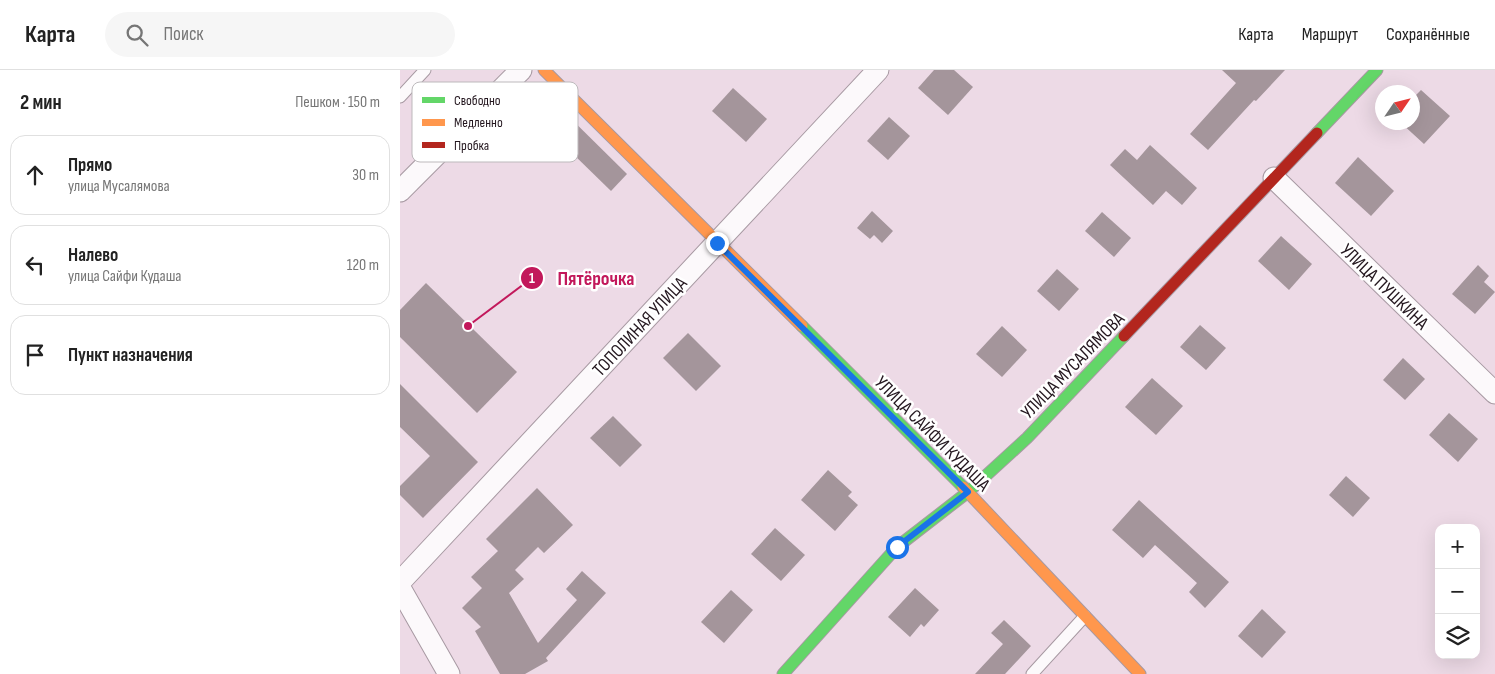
<!DOCTYPE html>
<html lang="ru">
<meta charset="utf-8">
<style>
:root{--surface:#fff;--page:#f6f6f6;--text:#222;--muted:#767676;--line:#e0e0e0}
body{margin:0;font-family:"Sofia Sans Condensed",sans-serif;background:var(--page);color:var(--text)}
.controls{position:absolute;right:15px;bottom:15px;display:grid;overflow:hidden;border-radius:10px;box-shadow:0 5px 20px #0002}
.controls button{width:45px;height:45px;display:grid;place-items:center;padding:0;border:0;border-bottom:1px solid var(--line);background:var(--surface);color:var(--text);font:25px sans-serif}
.compass{position:absolute;left:975px;top:15px;width:45px;height:45px;border-radius:50%;background:var(--surface);box-shadow:0 5px 20px #0002;rotate:55deg}
.stop{position:absolute;width:15px;height:15px;margin:-11px;border:4px solid #1a73e8;border-radius:50%;background:#fff}
.stop.end{background:#1a73e8;border-color:#fff;box-shadow:0 1px 5px #0008}
.list{margin:0;padding:0;list-style:none}
h2{display:flex;justify-content:space-between;align-items:center;height:65px;margin:0;padding:0 20px;font-size:21px}
h2 small{font-size:16px;font-weight:400;color:var(--muted)}
.list li{display:grid;grid-template-columns:32px 1fr auto;gap:15px;align-items:center;box-sizing:border-box;height:80px;margin:0 10px 10px;padding:0 10px;border:1px solid var(--line);border-radius:15px}
.list b{display:block;font-size:19px;white-space:nowrap}
.list p{margin:0;font-size:16px;white-space:nowrap;color:var(--muted)}
.list em{font-size:16px;font-style:normal;color:var(--muted)}
.icon{flex:none;width:28px;height:28px;fill:none;stroke:currentColor;stroke-width:2;stroke-linecap:round;stroke-linejoin:round}
.map{position:relative;flex:none;width:1095px;height:604px;overflow:hidden}
header{display:flex;align-items:center;gap:30px;box-sizing:border-box;height:70px;padding:0 25px;background:var(--surface);border-bottom:1px solid var(--line)}
header strong{font-size:24px}
nav{display:flex;gap:28px;margin-inline-start:auto;font-size:18px}
.search{width:350px;height:45px;background:var(--page);display:flex;align-items:center;gap:12px;box-sizing:border-box;padding:0 18px;border-radius:28px;color:var(--muted);font-size:19px}
main{display:flex}
aside{flex:1;background:var(--surface)}
.map>svg:first-child{display:block}
.building{fill:#a4959b}
.lines{fill:none;stroke-linecap:round;stroke-linejoin:round}
.lane-casing{stroke:#a799a2;stroke-width:13}
.street-casing{stroke:#a799a2;stroke-width:23}
.fast-casing{stroke:#a799a2;stroke-width:13}
.slow-casing{stroke:#a799a2;stroke-width:13}
.jam-casing{stroke:#a799a2;stroke-width:13}
.lane{stroke:#fcf9fb;stroke-width:11}
.street{stroke:#fcf9fb;stroke-width:21}
.fast{stroke:#63d668;stroke-width:11}
.slow{stroke:#ff974d;stroke-width:11}
.jam{stroke:#b3261e;stroke-width:11}
.route{stroke:#1a73e8;stroke-width:6}
.labels{text-anchor:middle;stroke-width:5;stroke-linejoin:round;paint-order:stroke}
.street-label{font-size:19px;fill:#24171f;stroke:#fff}
.key{fill:#fff;stroke:#bdb9bc;stroke-width:1}
.key-label{font-size:14px;fill:#24171f}
.leader{fill:none;stroke:#c2185b;stroke-width:2}
.callout-dot{fill:#c2185b;stroke:#fff;stroke-width:2}
.mark-label{font-size:15px;text-anchor:middle;font-weight:bold;fill:#fff}
.callout-label{font-size:20px;text-anchor:middle;font-weight:bold;fill:#c2185b;stroke:#fff;stroke-width:5;stroke-linejoin:round;paint-order:stroke}
</style>
<header>
<strong>Карта</strong>
<div class="search"><svg class="icon" aria-label="search" viewBox="0 0 24 24"><circle cx="10" cy="10" r="6"/><path d="M15 15l6 6"/></svg>Поиск</div>
<nav><a>Карта</a><a>Маршрут</a><a>Сохранённые</a></nav>
</header>
<main>
<aside>
<h2>2 мин<small>Пешком · 150 m</small></h2>
<ul class="list">
<li><svg class="icon" aria-label="ahead" viewBox="0 0 24 24"><path d="M12 20V5M6 11l6-6 6 6"/></svg><div><b>Прямо</b><p>улица Мусалямова</p></div><em>30 m</em></li>
<li><svg class="icon" aria-label="left" viewBox="0 0 24 24"><path d="M17 20v-9H6M10 6l-5 5 5 5"/></svg><div><b>Налево</b><p>улица Сайфи Кудаша</p></div><em>120 m</em></li>
<li><svg class="icon" aria-label="arrive" viewBox="0 0 24 24"><path d="M6 21V4h12l-3 4 3 4H6"/></svg><div><b>Пункт назначения</b></div></li>
</ul>
</aside>
<div class="map">
<svg width="1095" height="604" viewBox="0 0 1095 604">
<rect width="100%" height="100%" fill="#eddae6"/>
<g class="building">
<polygon points="534,0 554,0 573,17 548,45 518,18"/>
<polygon points="822,0 885,0 856,31 854,30 808,80 790,64 836,13"/>
<polygon points="47,12 59,24 39,45 27,33"/>
<polygon points="333,18 367,49 346,72 312,41"/>
<polygon points="1021,20 1050,46 1024,74 1000,52 1012,52 1012,29"/>
<polygon points="146,24 227,104 211,121 129,41"/>
<polygon points="489,47 510,66 488,90 467,71"/>
<polygon points="750,75 797,118 782,135 766,121 753,135 710,95 725,79 737,90"/>
<polygon points="958,87 994,121 971,146 935,113"/>
<polygon points="472,141 493,161 482,173 474,165 470,169 457,158"/>
<polygon points="702,142 731,168 714,187 685,161"/>
<polygon points="881,166 912,194 889,220 858,191"/>
<polygon points="1078,195 1089,206 1084,212 1095,222 1075,244 1052,224"/>
<polygon points="657,199 679,219 659,241 637,221"/>
<polygon points="26,213 117,302 77,343 0,267 0,240"/>
<polygon points="800,255 826,278 806,300 780,277"/>
<polygon points="602,256 627,280 602,307 576,284"/>
<polygon points="288,263 321,296 296,321 263,288"/>
<polygon points="1003,288 1025,309 1005,330 983,310"/>
<polygon points="752,308 783,336 756,365 725,337"/>
<polygon points="0,314 78,392 23,448 0,425 0,416 30,386 0,357"/>
<polygon points="1049,343 1078,369 1058,392 1029,365"/>
<polygon points="213,346 242,375 220,397 190,368"/>
<polygon points="428,400 452,422 448,426 458,435 435,461 401,430"/>
<polygon points="946,406 970,428 953,447 929,425"/>
<polygon points="137,418 173,455 144,483 138,477 115,500 124,509 109,523 138,573 177,530 166,519 182,501 206,523 146,588 148,591 125,604 100,604 75,561 81,557 62,538 82,518 71,507 98,481 86,469"/>
<polygon points="739,430 829,512 805,538 789,522 797,513 755,475 743,488 712,460"/>
<polygon points="375,458 405,485 381,511 351,484"/>
<polygon points="515,518 539,540 524,557 521,554 510,567 488,547"/>
<polygon points="331,520 353,540 324,573 301,552"/>
<polygon points="862,539 886,562 862,588 838,566"/>
<polygon points="604,550 631,576 605,604 575,604 603,574 591,563"/>
</g>
<g class="lines">
<defs>
<g id="lane">
<polyline points="0,27 25,0"/>
<polyline points="632,604 685,546"/>
</g>
<g id="street">
<polyline points="874,108 1095,323"/>
<polyline points="0,121 121,0"/>
<polyline points="0,512 478,0"/>
<polyline points="0,518 49,604"/>
</g>
<g id="fast">
<polyline points="917,63 977,0"/>
<polyline points="402,256 563,417"/>
<polyline points="383,604 497,477 568,422 627,368 724,266"/>
</g>
<g id="slow">
<polyline points="144,0 402,256"/>
<polyline points="563,417 740,604"/>
</g>
<polyline id="jam" points="724,266 917,63"/>
</defs>
<use href="#lane" class="lane-casing"/>
<use href="#street" class="street-casing"/>
<use href="#fast" class="fast-casing"/>
<use href="#slow" class="slow-casing"/>
<use href="#jam" class="jam-casing"/>
<use href="#lane" class="lane"/>
<use href="#street" class="street"/>
<use href="#fast" class="fast"/>
<use href="#slow" class="slow"/>
<use href="#jam" class="jam"/>
</g>
<g class="lines">
<polyline class="route" points="317,173 568,422 497,477"/>
</g>
<g class="labels">
<g class="street-label">
<text transform="translate(985 216) rotate(44)" y="7">УЛИЦА ПУШКИНА</text>
<text transform="translate(239 256) rotate(-47)" y="7">ТОПОЛИНАЯ УЛИЦА</text>
<text transform="translate(672 295) rotate(-46)" y="7">УЛИЦА МУСАЛЯМОВА</text>
<text transform="translate(533 363) rotate(45)" y="7">УЛИЦА САЙФИ КУДАША</text>
</g>
</g>
<rect x="12" y="12" width="166" height="80" rx="8" class="key"/>
<rect x="22" y="27" width="23" height="6" fill="#63d668"/>
<rect x="22" y="49" width="23" height="7" fill="#ff974d"/>
<rect x="22" y="72" width="23" height="6" fill="#b3261e"/>
<g class="key-label">
<text x="54" y="35">Свободно</text>
<text x="54" y="57">Медленно</text>
<text x="54" y="80">Пробка</text>
</g>
<path class="leader" d="M68 256L132 208"/>
<g class="callout-dot">
<circle cx="68" cy="256" r="5"/>
<circle cx="132" cy="208" r="12"/>
</g>
<g class="mark-label">
<text x="132" y="213">1</text>
</g>
<g class="callout-label">
<text x="196" y="215">Пятёрочка</text>
</g>
</svg>
<div class="controls">
<button>+</button>
<button>−</button>
<button><svg class="icon" aria-label="layers" viewBox="0 0 24 24"><path d="M12 4l9 5-9 5-9-5zM3 14l9 5 9-5"/></svg></button>
</div>
<svg class="compass" viewBox="-18 -18 36 36"><path d="M0-13l5 13h-10z" fill="#e53935"/><path d="M0 13l5-13h-10z" fill="#767676"/></svg>
<div class="stop" style="left:497px;top:477px"></div>
<div class="stop end" style="left:317px;top:173px"></div>
</div>
</main>
